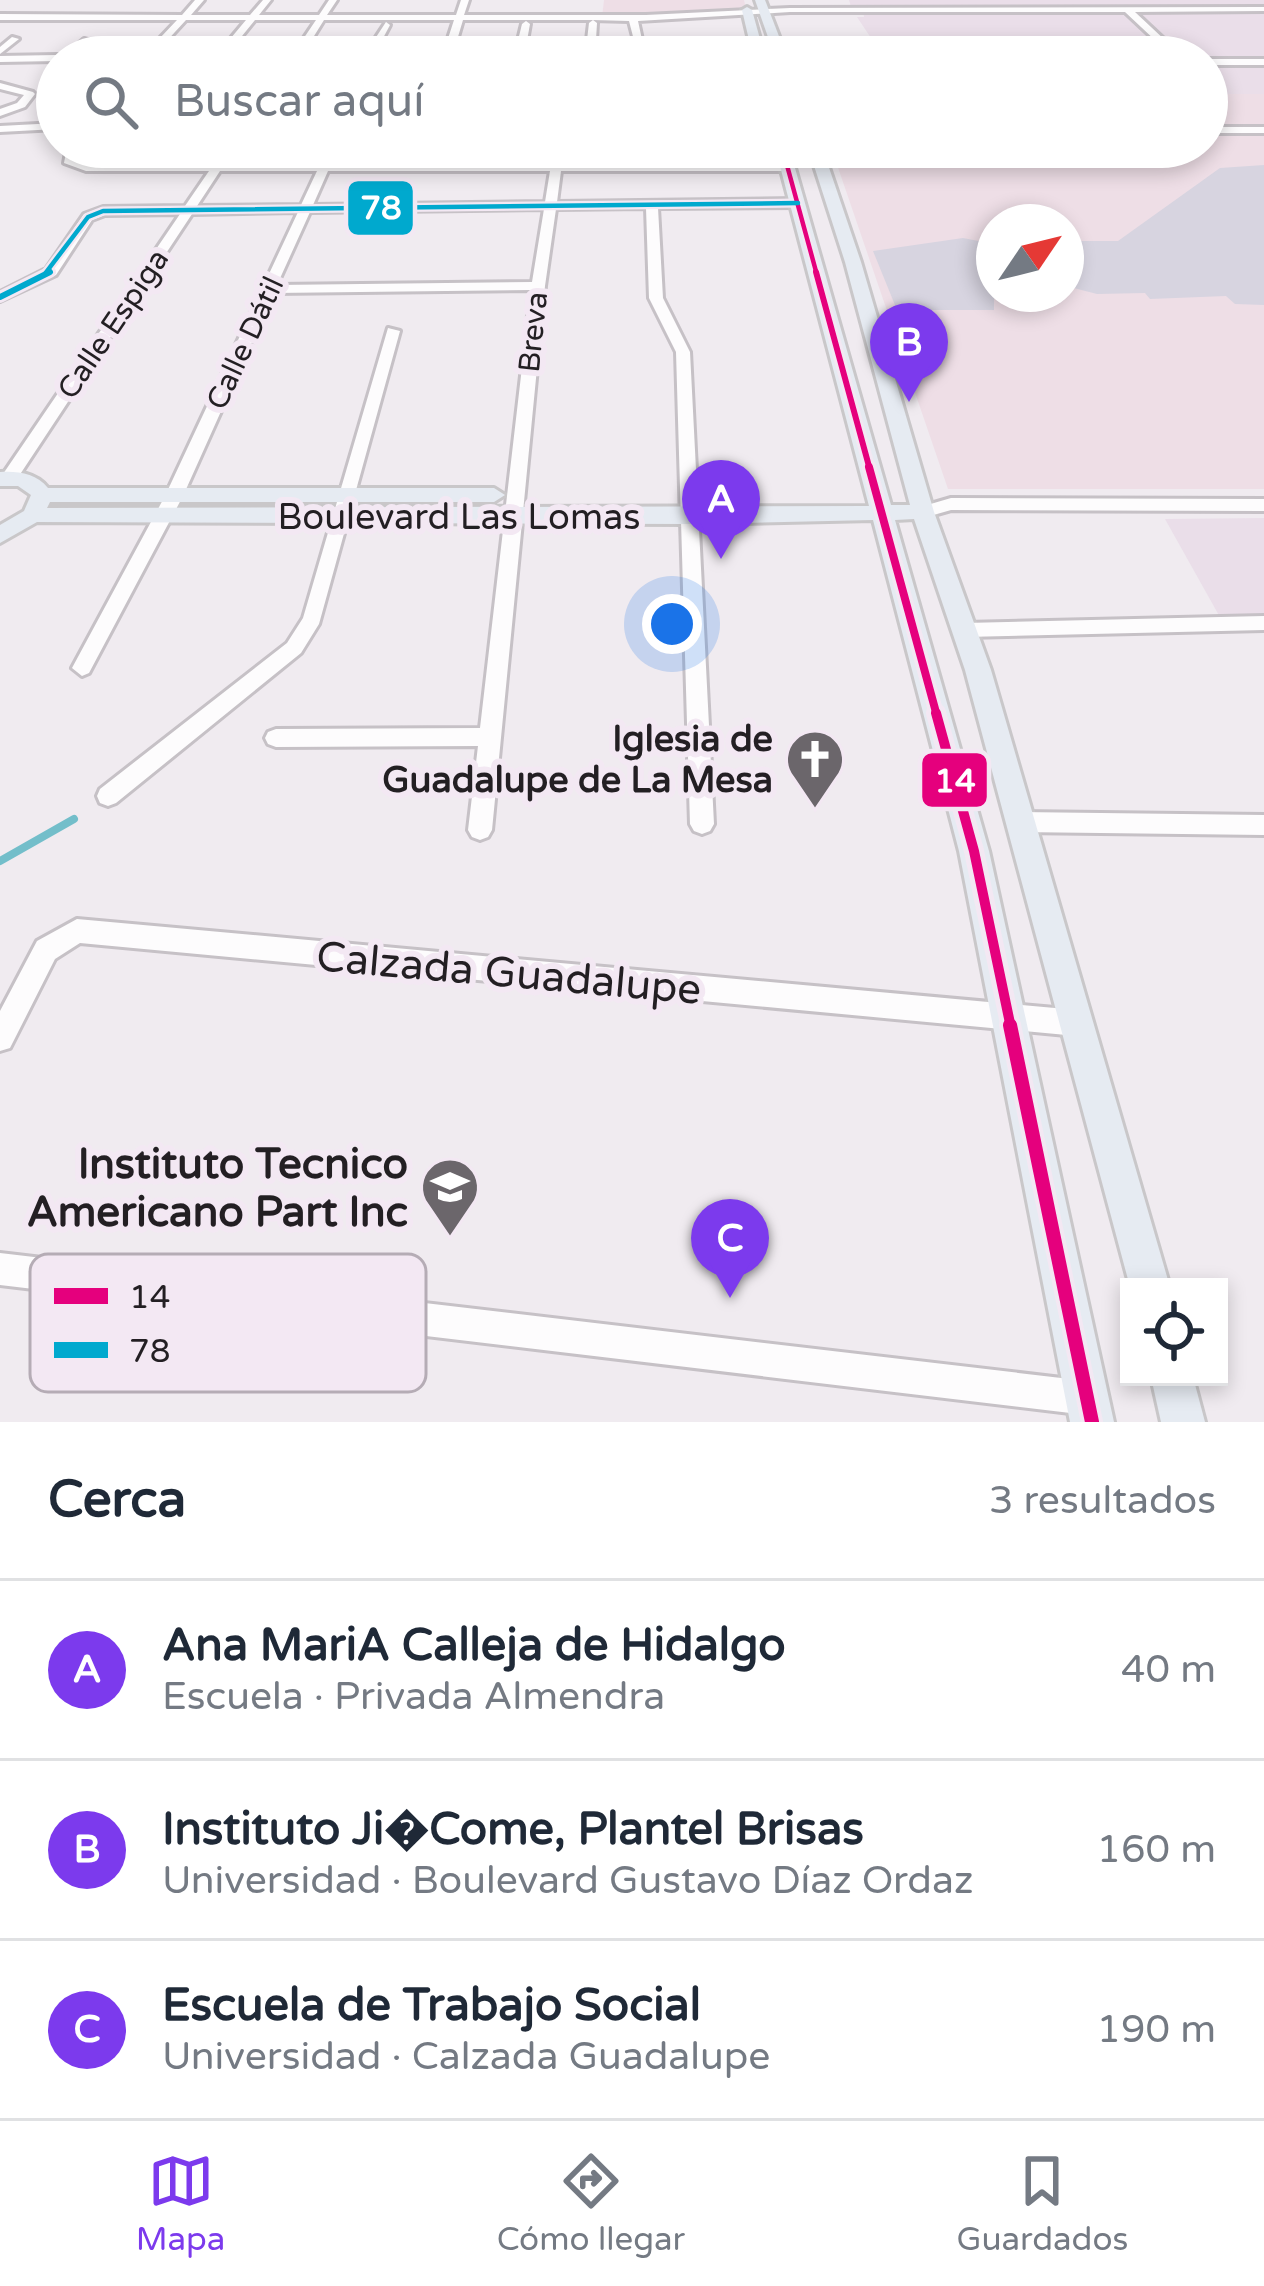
<!DOCTYPE html>
<html lang="es">
<meta charset="utf-8">
<style>
:root{--surface:#fff;--page:#f2f2f3;--text:#1f2937;--muted:#747a83;--line:#e0e1e3;--accent:#7c3aed}
body{margin:0;font-family:"Varela Round",sans-serif;background:var(--page);color:var(--text)}
.controls{position:absolute;right:36px;bottom:36px;display:grid;overflow:hidden;border-radius:0px;box-shadow:0 6px 18px #0003}
.controls button{width:108px;height:108px;display:grid;place-items:center;padding:0;border:0;border-bottom:3px solid var(--line);background:var(--surface);color:var(--text);font:60px sans-serif}
.compass{position:absolute;left:976px;top:204px;width:108px;height:108px;border-radius:50%;background:var(--surface);box-shadow:0 6px 18px #0003;rotate:55deg}
.you{position:absolute;left:672px;top:624px;width:42px;height:42px;margin:-30px;border:9px solid #fff;border-radius:50%;background:#1a73e8;box-shadow:0 0 0 18px #1a73e833}
.badge{display:grid;place-items:center;width:78px;height:78px;border-radius:50%;background:var(--accent);color:#fff;font-size:39px;font-weight:700}
.pin{position:absolute;translate:-50% -99px;filter:drop-shadow(0 3px 6px #0008)}
.pin::after{content:'';position:absolute;top:63px;width:42px;height:36px;background:inherit;clip-path:polygon(0 0,100% 0,50% 100%)}
.list{margin:0;padding:0;list-style:none}
h2{display:flex;justify-content:space-between;align-items:center;height:156px;margin:0;padding:0 48px;font-size:51px}
h2 small{font-size:39px;font-weight:400;color:var(--muted)}
.list li{display:grid;grid-template-columns:78px 1fr auto;gap:36px;align-items:center;box-sizing:border-box;height:180px;padding:0 48px;border-top:3px solid var(--line)}
.list b{display:block;font-size:45px;white-space:nowrap}
.list p{margin:0;font-size:39px;white-space:nowrap;color:var(--muted)}
.list em{font-size:39px;font-style:normal;color:var(--muted)}
.icon{flex:none;width:66px;height:66px;fill:none;stroke:currentColor;stroke-width:2;stroke-linecap:round;stroke-linejoin:round}
.map{position:relative;flex:none;width:1264px;height:1422px;overflow:hidden}
.search{position:absolute;background:var(--surface);box-shadow:0 6px 18px #0003;left:36px;right:36px;top:36px;height:132px;display:flex;align-items:center;gap:30px;box-sizing:border-box;padding:0 42px;border-radius:66px;color:var(--muted);font-size:45px}
.sheet{height:696px;background:var(--surface)}
nav{display:flex;justify-content:space-around;align-items:center;box-sizing:border-box;height:168px;border-top:3px solid var(--line);background:var(--surface);font-size:33px;color:var(--muted)}
nav a{display:grid;justify-items:center;gap:6px}
nav .on{color:var(--accent)}
.map>svg:first-child{display:block}
.commercial{fill:#eedee6;fill-rule:evenodd}
.built{fill:#eadee9}
.lines{fill:none;stroke-linecap:round;stroke-linejoin:round}
.stream{stroke:#73beca;stroke-width:8}
.building{fill:#d7d4e0}
.minor-casing{stroke:#c6c1c6;stroke-width:6}
.major-casing{stroke:#c9c7c9;stroke-width:6}
.minor{fill:#fdfcfd;fill-rule:evenodd}
.major{fill:#e6ebf2;fill-rule:evenodd}
.bus-1-far4-casing{stroke:#f3e8f3;stroke-width:9}
.bus-1-far3-casing{stroke:#f3e8f3;stroke-width:12}
.bus-1-far2-casing{stroke:#f3e8f3;stroke-width:15}
.bus-1-far1-casing{stroke:#f3e8f3;stroke-width:20}
.bus-1-casing{stroke:#f3e8f3;stroke-width:22}
.bus-2-far1-casing{stroke:#f3e8f3;stroke-width:9}
.bus-2-casing{stroke:#f3e8f3;stroke-width:12}
.bus-1-far4{stroke:#e5007d;stroke-width:4.5}
.bus-1-far3{stroke:#e5007d;stroke-width:6}
.bus-1-far2{stroke:#e5007d;stroke-width:8}
.bus-1-far1{stroke:#e5007d;stroke-width:10}
.bus-1{stroke:#e5007d;stroke-width:14}
.bus-2-far1{stroke:#00a9ce;stroke-width:4.5}
.bus-2{stroke:#00a9ce;stroke-width:6}
.labels{text-anchor:middle;stroke-width:12;stroke-linejoin:round;paint-order:stroke}
.far-street-label{font-size:30px;fill:#231f23;stroke:#f3e8f3}
.street-label{font-size:36px;fill:#231f23;stroke:#f3e8f3}
.poi-label{font-size:36px;font-weight:bold;fill:#231f23;stroke:#f3e8f3;text-anchor:end}
.near-street-label{font-size:42px;fill:#231f23;stroke:#f3e8f3}
.near-poi-label{font-size:42px;font-weight:bold;fill:#231f23;stroke:#f3e8f3;text-anchor:end}
.key{fill:#f3e8f3;stroke:#b5acb5;stroke-width:3}
.key-label{font-size:33px;fill:#231f23}
.line-badge{stroke:#f3e8f3;stroke-width:4.5}
.badge-label{font-size:33px;text-anchor:middle;font-weight:bold;fill:#fff}
</style>
<div class="map">
<svg width="1264" height="1422" viewBox="0 0 1264 1422">
<rect width="100%" height="100%" fill="#f0ebf0"/>
<g class="commercial">
<polygon points="604,0 744,0 748,17 602,17"/>
<rect x="1207" y="94" width="57" height="31"/>
<path d="M 1264,134 L 1264,489 L 948,489 L 831,147 L 1207,147 L 1207,135 ZM 994,222 L 1066,222 L 1066,294 L 994,294 Z"/>
</g>
<g class="built">
<polygon points="849,0 1264,0 1264,94 1207,94 1207,57 808,57 805,51 879,50 857,17 864,17 863,11 852,10"/>
<polygon points="1264,518 1264,618 1221,619 1165,519"/>
</g>
<g class="lines">
<polyline class="stream" points="0,861 74,819"/>
</g>
<g class="building">
<polygon points="1264,165 1264,305 1235,304 1226,296 1150,299 1145,293 1097,294 1066,286 1066,241 1118,241 1220,168"/>
<polygon points="963,238 994,244 994,310 897,310 873,251"/>
</g>
<g class="lines">
<defs>
<g id="minor">
<polygon points="195,0 204,0 191,15 250,15 263,0 271,0 259,15 319,15 329,0 337,0 327,15 456,15 461,0 469,0 464,15 646,15 790,8 1264,7 1264,11 1135,12 1183,57 1173,57 1125,12 790,12 638,21 644,49 659,57 647,57 637,52 629,21 593,20 597,23 595,57 585,57 589,23 593,20 463,20 452,57 442,57 454,20 324,20 301,57 291,57 316,20 255,20 225,57 215,57 246,20 186,20 152,57 142,57 177,20 0,20 0,14 182,15"/>
<polygon points="526,21 530,24 524,57 514,57 522,24"/>
<polygon points="386,22 390,25 373,57 363,57"/>
<polygon points="12,37 19,39 0,54 0,47"/>
<polygon points="84,39 91,41 74,57 63,57"/>
<polygon points="0,56 57,55 61,57 57,57 57,61 0,62"/>
<rect x="1207" y="59" width="57" height="6"/>
<polygon points="0,83 33,92 35,94 25,107 0,116 0,109 17,103 24,95 0,89"/>
<polygon points="57,123 57,129 0,132 0,126"/>
<rect x="1207" y="127" width="57" height="6"/>
<path d="M 67,147 L 77,147 L 74,159 L 87,165 L 547,165 L 532,147 L 543,147 L 559,165 L 792,166 L 794,168 L 788,171 L 561,171 L 557,202 L 798,199 L 804,203 L 798,207 L 658,208 L 663,298 L 690,352 L 714,824 L 710,831 L 702,834 L 694,831 L 690,824 L 676,352 L 649,298 L 646,208 L 556,209 L 545,286 L 492,830 L 488,837 L 480,840 L 472,837 L 468,830 L 478,746 L 276,747 L 268,744 L 265,738 L 268,732 L 276,729 L 480,728 L 531,290 L 274,293 L 183,496 L 89,673 L 82,676 L 72,668 L 165,496 L 298,212 L 192,214 L 15,482 L 3,482 L 3,474 L 180,214 L 105,215 L 92,220 L 56,275 L 0,301 L 0,292 L 46,269 L 84,214 L 103,207 L 185,206 L 209,171 L 86,171 L 64,163 ZM 220,171 L 317,171 L 301,205 L 197,206 ZM 328,171 L 550,171 L 545,202 L 313,205 ZM 544,209 L 532,282 L 277,285 L 310,212 Z"/>
<polygon points="388,328 400,331 319,624 301,653 116,803 108,806 100,803 97,796 100,789 287,643 303,618"/>
<polygon points="951,498 1264,499 1264,511 951,510 923,518 914,512 917,508"/>
<polygon points="1264,616 1264,630 965,637 955,630 965,623"/>
<polygon points="1019,812 1264,815 1264,835 1019,832 1011,829 1007,822 1011,815"/>
<polygon points="77,919 1077,1010 1086,1014 1090,1023 1086,1032 1077,1036 80,943 55,959 10,1048 0,1051 0,1011 37,941"/>
<polygon points="0,1253 1087,1381 1099,1386 1104,1398 1099,1410 1087,1415 0,1285"/>
</g>
<g id="major">
<polygon points="755,0 765,0 787,57 775,57"/>
<polygon points="747,7 752,10 765,57 753,57 742,10"/>
<path d="M 775,147 L 789,147 L 891,505 L 910,505 L 845,262 L 808,147 L 822,147 L 861,262 L 934,512 L 991,670 L 1170,1287 L 1130,1287 L 965,670 L 914,519 L 895,520 L 989,851 L 1114,1422 L 1070,1422 L 959,851 L 873,520 L 690,524 L 37,522 L 0,543 L 0,525 L 24,511 L 31,495 L 18,486 L 0,486 L 0,472 C 18,471 36,473 48,488 L 494,488 L 505,495 L 494,502 L 50,502 L 47,508 L 869,506 Z"/>
<polygon points="1151,1377 1193,1377 1205,1422 1161,1422"/>
</g>
</defs>
<use href="#minor" class="minor-casing"/>
<use href="#major" class="major-casing"/>
<use href="#minor" class="minor"/>
<use href="#major" class="major"/>
<defs>
<polyline id="bus-1-far4" points="782,147 817,275"/>
<polyline id="bus-1-far3" points="816,272 870,470"/>
<polyline id="bus-1-far2" points="869,467 937,716"/>
<polyline id="bus-1-far1" points="936,713 974,851 1011,1028"/>
<polyline id="bus-1" points="1010,1025 1092,1422"/>
<polyline id="bus-2-far1" points="44,275 88,217 103,211 798,203"/>
<polyline id="bus-2" points="0,297 50,272"/>
</defs>
<use href="#bus-1-far4" class="bus-1-far4-casing"/>
<use href="#bus-1-far3" class="bus-1-far3-casing"/>
<use href="#bus-1-far2" class="bus-1-far2-casing"/>
<use href="#bus-1-far1" class="bus-1-far1-casing"/>
<use href="#bus-1" class="bus-1-casing"/>
<use href="#bus-2-far1" class="bus-2-far1-casing"/>
<use href="#bus-2" class="bus-2-casing"/>
<use href="#bus-1-far4" class="bus-1-far4"/>
<use href="#bus-1-far3" class="bus-1-far3"/>
<use href="#bus-1-far2" class="bus-1-far2"/>
<use href="#bus-1-far1" class="bus-1-far1"/>
<use href="#bus-1" class="bus-1"/>
<use href="#bus-2-far1" class="bus-2-far1"/>
<use href="#bus-2" class="bus-2"/>
</g>
<defs>
<symbol id="church-pin" viewBox="-11 -11 22 30"><path d="M0 17L-7.5 6A9.5 9.5 0 1 1 7.5 6Z" fill="#6b666b" stroke="#f3e8f3"/><path d="M-1.2-6h2.4v3.5h3.3v2.4h-3.3V6h-2.4V-.1h-3.3v-2.4h3.3Z" fill="#fff"/></symbol>
<symbol id="university-pin" viewBox="-11 -11 22 30"><path d="M0 17L-7.5 6A9.5 9.5 0 1 1 7.5 6Z" fill="#6b666b" stroke="#f3e8f3"/><path d="M0-5L7-2L0 1L-7-2ZM-4 1L0 2.5L4 1V4Q0 6-4 4Z" fill="#fff"/></symbol>
</defs>
<g fill-rule="evenodd">
<use href="#church-pin" x="782" y="726" width="66" height="90"/>
<use href="#university-pin" x="417" y="1154" width="66" height="90"/>
</g>
<g class="labels">
<g class="far-street-label">
<text transform="translate(113 324) rotate(-56)" y="10">Calle Espiga</text>
<text transform="translate(533 332) rotate(-84)" y="10">Breva</text>
<text transform="translate(245 343) rotate(-65)" y="10">Calle Dátil</text>
</g>
<g class="street-label">
<text x="459" y="529">Boulevard Las Lomas</text>
</g>
<g class="poi-label">
<text x="773" y="751">Iglesia de<tspan x="773" dy="41">Guadalupe de La Mesa</tspan></text>
</g>
<g class="near-street-label">
<text transform="translate(509 972) rotate(5)" y="15">Calzada Guadalupe</text>
</g>
<g class="near-poi-label">
<text x="408" y="1178">Instituto Tecnico<tspan x="408" dy="48">Americano Part Inc</tspan></text>
</g>
</g>
<rect x="30" y="1254" width="396" height="138" rx="18" class="key"/>
<rect x="54" y="1288" width="54" height="16" fill="#e5007d"/>
<rect x="54" y="1342" width="54" height="16" fill="#00a9ce"/>
<g class="key-label">
<text x="129" y="1308">14</text>
<text x="129" y="1362">78</text>
</g>
<g class="line-badge">
<rect x="346" y="179" width="69" height="58" rx="12" fill="#00a9ce"/>
<rect x="920" y="751" width="69" height="58" rx="12" fill="#e5007d"/>
</g>
<g class="badge-label">
<text x="381" y="219">78</text>
<text x="955" y="792">14</text>
</g>
</svg>
<div class="controls">
<button><svg class="icon" aria-label="locate" viewBox="0 0 24 24"><circle cx="12" cy="12" r="6"/><path d="M12 2v4M12 18v4M2 12h4M18 12h4"/></svg></button>
</div>
<svg class="compass" viewBox="-18 -18 36 36"><path d="M0-13l5 13h-10z" fill="#e53935"/><path d="M0 13l5-13h-10z" fill="#747a83"/></svg>
<div class="you"></div>
<div class="pin badge" style="left:721px;top:559px">A</div>
<div class="pin badge" style="left:909px;top:402px">B</div>
<div class="pin badge" style="left:730px;top:1298px">C</div>
<div class="search"><svg class="icon" aria-label="search" viewBox="0 0 24 24"><circle cx="10" cy="10" r="6"/><path d="M15 15l6 6"/></svg>Buscar aquí</div>
</div>
<section class="sheet">
<h2>Cerca<small>3 resultados</small></h2>
<ul class="list">
<li><span class="badge">A</span><div><b>Ana MariA Calleja de Hidalgo</b><p>Escuela · Privada Almendra</p></div><em>40 m</em></li>
<li><span class="badge">B</span><div><b>Instituto Ji�Come, Plantel Brisas</b><p>Universidad · Boulevard Gustavo Díaz Ordaz</p></div><em>160 m</em></li>
<li><span class="badge">C</span><div><b>Escuela de Trabajo Social</b><p>Universidad · Calzada Guadalupe</p></div><em>190 m</em></li>
</ul>
</section>
<nav>
<a class="on"><svg class="icon" aria-label="map" viewBox="0 0 24 24"><path d="M3 6l6-2 6 2 6-2v14l-6 2-6-2-6 2zM9 4v14M15 6v14"/></svg>Mapa</a>
<a><svg class="icon" aria-label="directions" viewBox="0 0 24 24"><path d="M12 3l9 9-9 9-9-9zM9 14v-3h6M13 9l2 2-2 2"/></svg>Cómo llegar</a>
<a><svg class="icon" aria-label="saved" viewBox="0 0 24 24"><path d="M7 4h10v16l-5-4-5 4z"/></svg>Guardados</a>
</nav>
